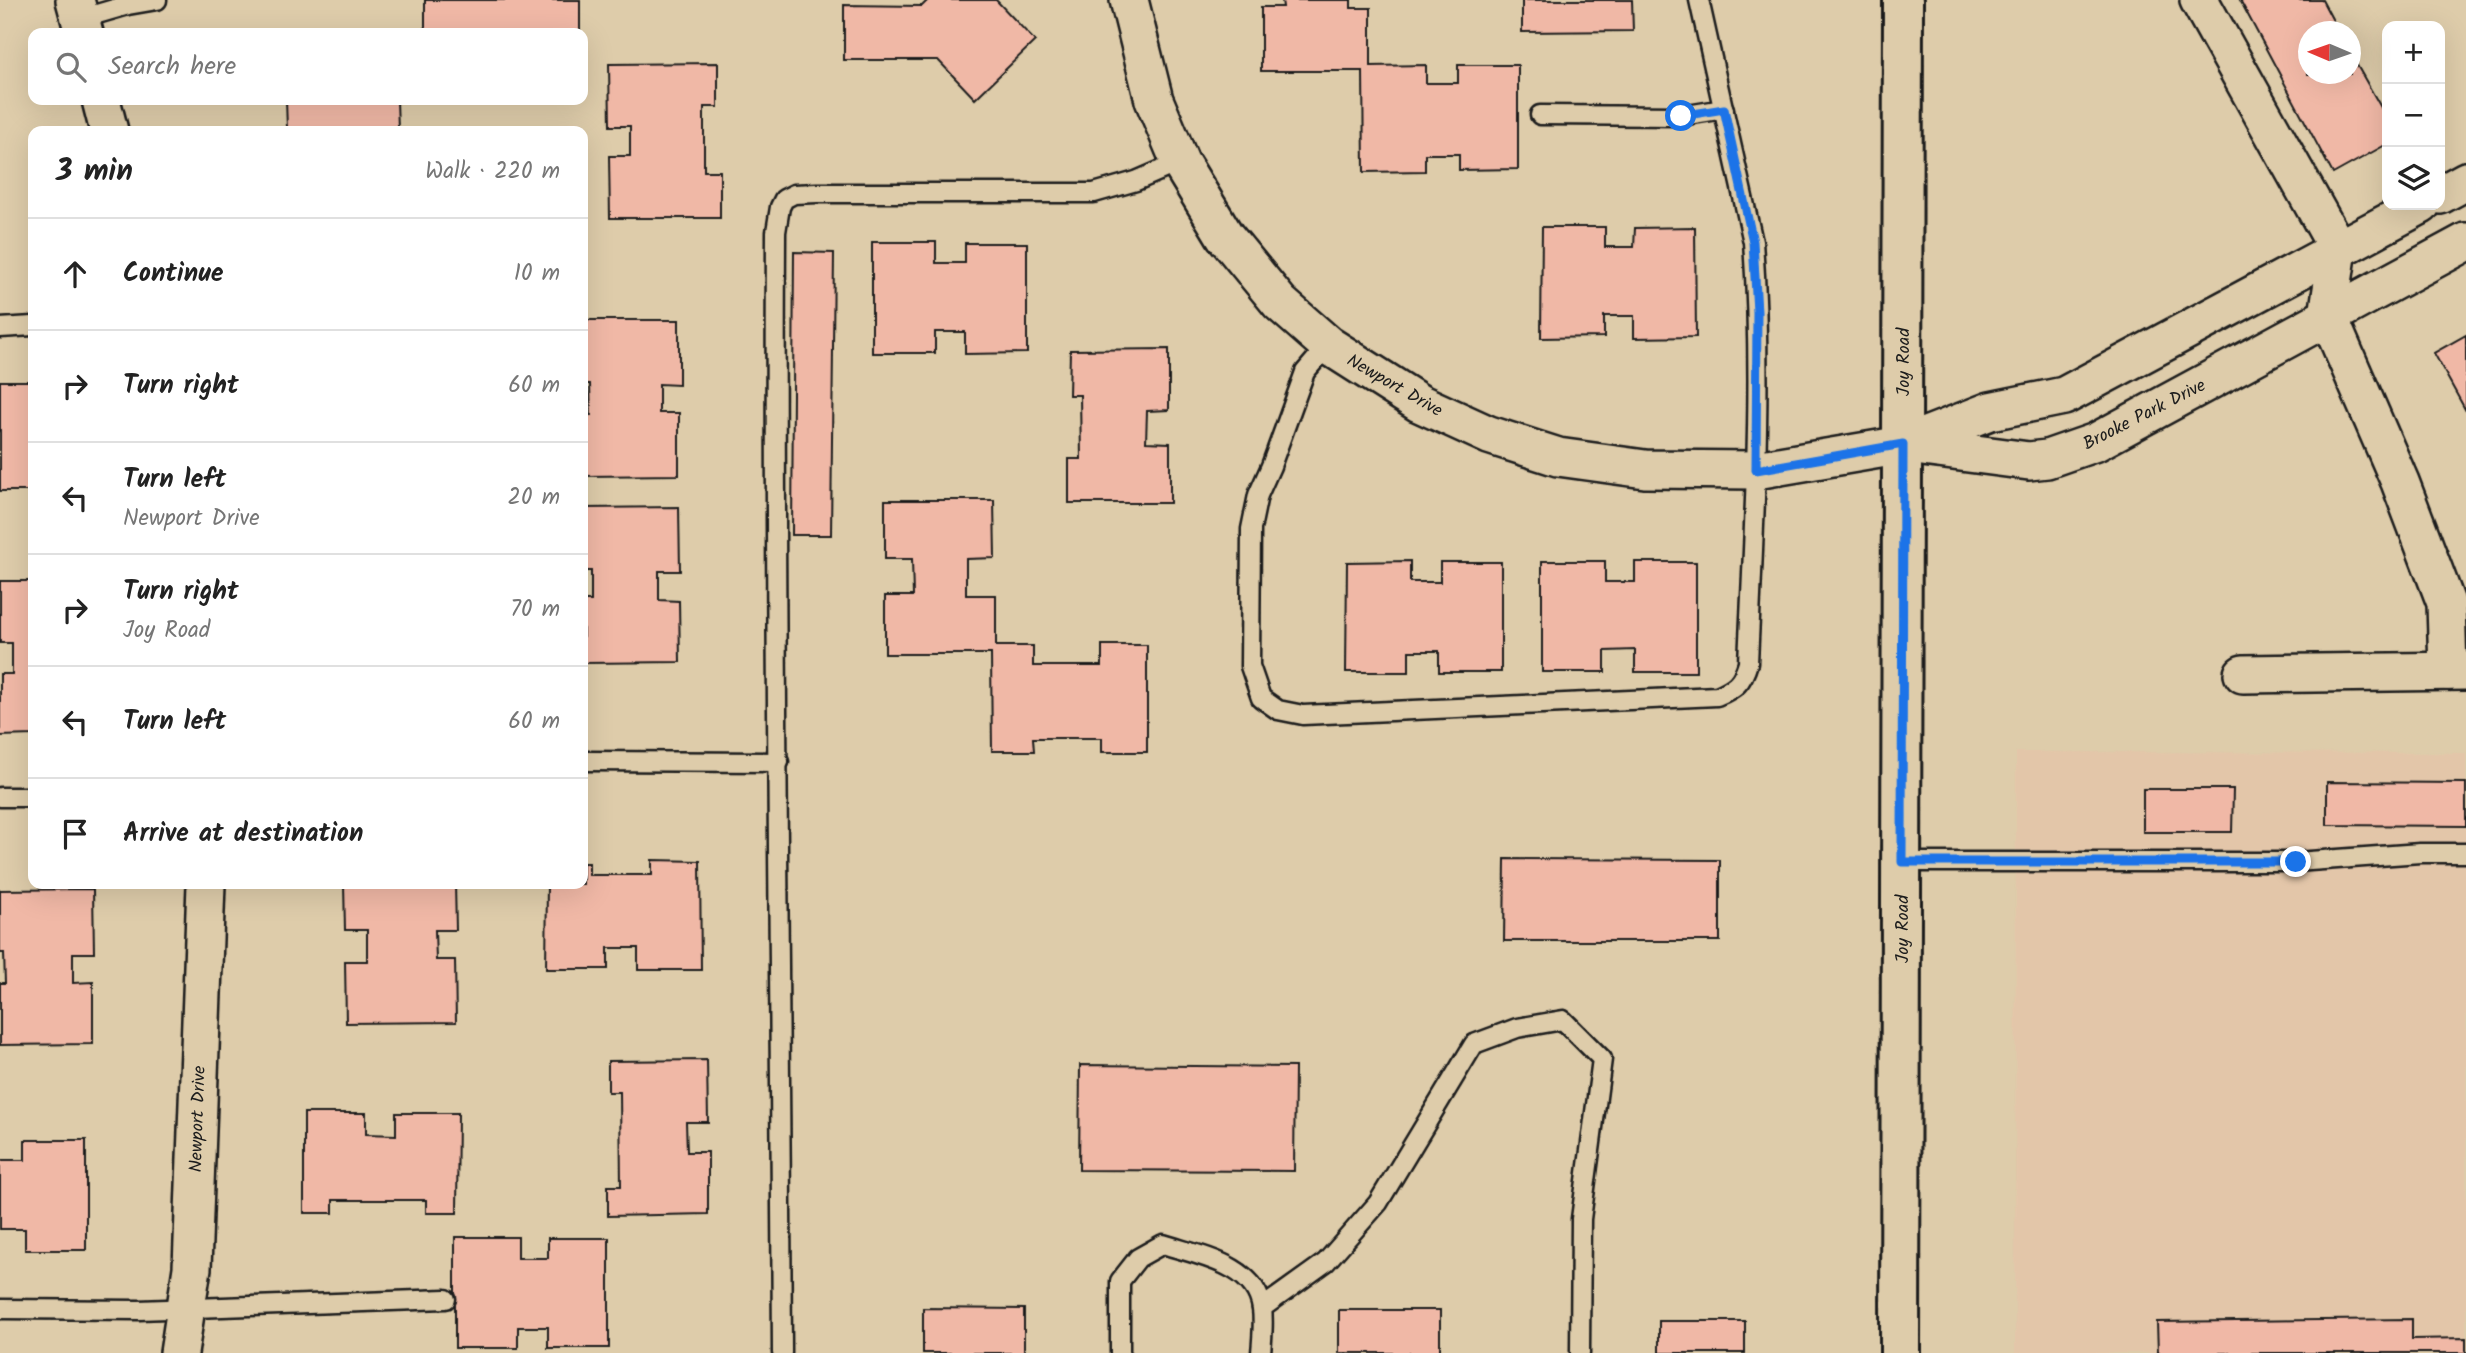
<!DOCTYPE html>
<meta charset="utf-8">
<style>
:root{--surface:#fff;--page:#f2f2f2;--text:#222;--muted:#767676;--line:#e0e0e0}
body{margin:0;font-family:Kalam,sans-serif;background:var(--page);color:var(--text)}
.controls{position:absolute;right:21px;top:21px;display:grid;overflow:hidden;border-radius:14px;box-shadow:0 7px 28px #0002}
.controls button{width:63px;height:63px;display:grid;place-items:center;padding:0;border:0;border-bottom:2px solid var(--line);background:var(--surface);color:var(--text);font:35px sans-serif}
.compass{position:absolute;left:2298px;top:21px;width:63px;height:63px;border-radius:50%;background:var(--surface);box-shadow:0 7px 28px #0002;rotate:272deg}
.stop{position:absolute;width:21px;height:21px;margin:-16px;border:5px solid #1a73e8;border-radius:50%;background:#fff}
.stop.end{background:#1a73e8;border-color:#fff;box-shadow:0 2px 7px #0008}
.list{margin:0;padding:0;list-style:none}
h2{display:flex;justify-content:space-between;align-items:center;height:91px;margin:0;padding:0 28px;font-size:30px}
h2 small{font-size:23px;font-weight:400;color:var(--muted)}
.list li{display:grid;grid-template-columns:46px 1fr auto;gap:21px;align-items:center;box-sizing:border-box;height:112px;padding:0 28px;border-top:2px solid var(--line)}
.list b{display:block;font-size:26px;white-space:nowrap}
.list p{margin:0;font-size:23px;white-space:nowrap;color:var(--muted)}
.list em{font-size:23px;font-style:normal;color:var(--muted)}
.icon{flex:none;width:38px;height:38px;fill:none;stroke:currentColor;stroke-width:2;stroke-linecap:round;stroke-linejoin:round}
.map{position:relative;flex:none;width:2466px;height:1353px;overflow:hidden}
.search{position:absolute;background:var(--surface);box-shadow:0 7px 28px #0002;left:28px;top:28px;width:560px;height:77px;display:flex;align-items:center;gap:18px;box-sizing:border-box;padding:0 24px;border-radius:14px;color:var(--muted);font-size:26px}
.panel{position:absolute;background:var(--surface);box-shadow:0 7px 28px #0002;left:28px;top:126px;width:560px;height:763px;border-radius:14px}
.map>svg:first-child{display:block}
.built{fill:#e3c6a9}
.building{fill:#f0b8a6;stroke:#1c1c1c;stroke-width:2}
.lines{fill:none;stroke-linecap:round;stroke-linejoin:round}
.lane-casing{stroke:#1c1c1c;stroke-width:23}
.street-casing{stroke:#1c1c1c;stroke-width:42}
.secondary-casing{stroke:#1c1c1c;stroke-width:44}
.lane{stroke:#deccaa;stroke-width:18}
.street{stroke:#deccaa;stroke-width:37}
.secondary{stroke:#deccaa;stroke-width:38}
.route{stroke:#1a73e8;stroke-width:9}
.labels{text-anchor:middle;stroke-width:7;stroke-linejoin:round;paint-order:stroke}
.street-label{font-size:18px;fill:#1c1c1c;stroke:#deccaa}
</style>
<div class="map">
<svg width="2466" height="1353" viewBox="0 0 2466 1353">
<rect width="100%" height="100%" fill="#deccaa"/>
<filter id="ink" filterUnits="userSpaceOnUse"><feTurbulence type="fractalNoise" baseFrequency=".0143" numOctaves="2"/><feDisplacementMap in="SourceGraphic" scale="14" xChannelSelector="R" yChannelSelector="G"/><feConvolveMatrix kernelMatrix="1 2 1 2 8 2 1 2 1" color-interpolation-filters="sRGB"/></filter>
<g filter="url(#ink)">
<polygon class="built" points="2016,752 2466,753 2466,1353 2015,1353"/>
<g class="building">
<rect x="425" y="0" width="155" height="33"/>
<polygon points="928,0 996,0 1035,41 975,99 938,60 844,60 844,5 922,6"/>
<polygon points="1282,0 1351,0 1351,8 1371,8 1371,66 1426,65 1426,83 1458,83 1458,65 1518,65 1518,169 1459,170 1459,154 1425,154 1425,171 1364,172 1363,71 1261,71 1261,7 1283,7"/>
<polygon points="1522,0 1632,0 1633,31 1522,32"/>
<polygon points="2240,0 2322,0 2339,32 2308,32 2308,74 2350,74 2350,53 2387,118 2387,144 2333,174"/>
<polygon points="718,63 718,107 704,107 704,171 720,171 720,218 610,218 609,156 630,156 630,126 610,126 609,64"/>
<polygon points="286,100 397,100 398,129 376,129 376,131 287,129"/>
<polygon points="587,215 587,320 679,320 679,385 659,384 659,413 679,413 679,475 583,476 583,415 591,415 590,384 583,384 583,216"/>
<polygon points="1542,227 1605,227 1605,247 1634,247 1635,228 1695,227 1696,337 1634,338 1634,316 1604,316 1604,337 1541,338"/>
<polygon points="872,242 936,242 936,263 965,263 965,243 1027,243 1027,353 965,354 965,332 935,332 935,353 872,353"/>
<polygon points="794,252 834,253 831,535 792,535"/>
<polygon points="2466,335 2466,411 2434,353"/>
<polygon points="1169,349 1169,410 1147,411 1146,442 1170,443 1170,503 1069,503 1069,459 1081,459 1080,395 1069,395 1070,350"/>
<rect x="0" y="381" width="33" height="110"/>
<polygon points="885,500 994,500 995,558 966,559 966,595 996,595 996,646 1033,646 1033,666 1102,666 1102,645 1147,645 1147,752 1102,752 1102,738 1033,738 1034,751 992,751 991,654 885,654 885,596 913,596 912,559 885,559"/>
<polygon points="679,507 680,571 659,571 659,600 679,601 680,662 583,663 583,601 591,601 591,571 583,571 583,508"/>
<polygon points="1410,561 1410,582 1440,582 1440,562 1501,562 1501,672 1439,672 1439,651 1409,651 1409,672 1346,672 1347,562"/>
<polygon points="1542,561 1605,561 1605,582 1635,582 1635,562 1696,562 1696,672 1635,672 1635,650 1605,651 1605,672 1542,672"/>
<polygon points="0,581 33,581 33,735 0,736 0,674 12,674 12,643 0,643"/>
<polygon points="2327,782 2466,783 2466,826 2327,825"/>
<polygon points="2143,789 2233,789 2232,832 2143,832"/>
<polygon points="1505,859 1720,860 1720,941 1504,941"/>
<polygon points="652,860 700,861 701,970 638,970 638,948 608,948 608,969 546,969 547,884 583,884 583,863 589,863 589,875 652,875"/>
<polygon points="344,884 455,884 456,930 435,930 436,960 455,960 456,1022 346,1023 345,961 367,961 367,930 345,930"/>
<polygon points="93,889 94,953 73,953 73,983 93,982 93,1044 0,1045 0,983 5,983 4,953 0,953 0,890"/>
<polygon points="707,1060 708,1122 686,1122 687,1152 708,1152 708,1214 608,1216 608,1186 621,1186 620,1092 608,1092 608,1061"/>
<polygon points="1080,1065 1295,1067 1294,1171 1079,1170"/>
<polygon points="304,1113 366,1113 366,1134 396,1135 396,1113 458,1113 457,1213 426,1213 426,1200 333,1200 333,1213 304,1213"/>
<polygon points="25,1140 86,1140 86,1250 25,1250 25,1229 0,1229 0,1160 25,1160"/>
<polygon points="455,1237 518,1237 518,1258 548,1258 548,1238 609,1238 609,1348 548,1348 548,1327 518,1327 518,1348 455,1348"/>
<polygon points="923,1308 1024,1309 1024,1353 923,1353"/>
<rect x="1339" y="1310" width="101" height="43"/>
<polygon points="2412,1319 2412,1339 2466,1338 2466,1353 2158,1353 2157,1322"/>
<rect x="1659" y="1321" width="86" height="32"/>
</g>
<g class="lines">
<defs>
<g id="lane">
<polyline points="80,19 128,5 157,0"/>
<polyline points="1540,115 1681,116 1724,109"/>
<polyline points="0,328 33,326"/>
<path d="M 1328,345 L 1305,372 L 1271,466 L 1258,495 L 1251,529 L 1250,666 L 1261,698 L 1278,710 L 1303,715 L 1717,696 C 1736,688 1742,683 1748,663 C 1754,523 1763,382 1753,242 L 1699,0"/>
<polyline points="583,761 779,762"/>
<polyline points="0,797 33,797"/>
<polyline points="1902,862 2296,862 2420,853 2466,853"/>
<polyline points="1262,1308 1326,1262 1378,1203 1474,1044 1517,1028 1563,1020 1602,1059 1581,1219 1580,1353"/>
<polyline points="0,1309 139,1310 446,1299"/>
<path d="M 782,1353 C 780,979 774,606 776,232 L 780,207 L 784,199 L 794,194 L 817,193 L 1094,193 L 1136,181 L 1180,162"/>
<path d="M 1120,1353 L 1120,1281 L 1138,1258 L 1163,1244 C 1199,1256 1256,1264 1262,1309 C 1264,1323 1262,1339 1261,1353"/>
</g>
<g id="street">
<polyline points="75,0 84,33"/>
<polyline points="1129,0 1154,100 1180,162 1225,236 1280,303 1328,345 1419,403 1489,435 1558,457 1645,469 1756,470 1903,445 1990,411 2064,396 2421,205"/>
<polyline points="2199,0 2338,249 2328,316 2400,482 2446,603 2448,671"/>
<polyline points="101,100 109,131"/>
<polyline points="2440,195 2466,181"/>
<polyline points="1907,445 2029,461 2047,459 2096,442 2466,242"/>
<polyline points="2243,674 2466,671"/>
<polyline points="179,1353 192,1268 206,884"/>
</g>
<polyline id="secondary" points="1900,1353 1903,0"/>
</defs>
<use href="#lane" class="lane-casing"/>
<use href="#street" class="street-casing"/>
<use href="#secondary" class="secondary-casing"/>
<use href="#lane" class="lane"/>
<use href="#street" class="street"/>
<use href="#secondary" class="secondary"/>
</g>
</g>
<g class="lines" filter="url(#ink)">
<polyline class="route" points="1681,116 1724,109 1753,242 1757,312 1756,470 1903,444 1902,862 2296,862"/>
</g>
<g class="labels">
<g class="street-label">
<text transform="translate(1903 362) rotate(-90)" y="6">Joy Road</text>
<text transform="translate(1395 385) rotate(30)" y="6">Newport Drive</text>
<text transform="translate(2144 414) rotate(-27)" y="6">Brooke Park Drive</text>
<text transform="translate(1902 929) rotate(-90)" y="6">Joy Road</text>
<text transform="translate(197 1119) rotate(-88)" y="6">Newport Drive</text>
</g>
</g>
</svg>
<div class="controls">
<button>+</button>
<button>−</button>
<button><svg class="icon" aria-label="layers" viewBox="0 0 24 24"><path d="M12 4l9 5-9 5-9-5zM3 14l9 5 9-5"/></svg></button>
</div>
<svg class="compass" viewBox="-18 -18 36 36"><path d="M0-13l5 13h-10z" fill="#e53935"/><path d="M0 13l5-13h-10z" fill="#767676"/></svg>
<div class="stop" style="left:1681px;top:116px"></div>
<div class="stop end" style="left:2296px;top:862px"></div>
<div class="search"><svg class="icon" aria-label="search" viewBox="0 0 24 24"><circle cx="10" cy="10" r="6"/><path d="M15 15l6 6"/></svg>Search here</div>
<section class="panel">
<h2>3 min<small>Walk · 220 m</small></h2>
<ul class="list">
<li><svg class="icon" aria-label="ahead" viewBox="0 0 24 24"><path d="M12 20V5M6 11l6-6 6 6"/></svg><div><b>Continue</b></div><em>10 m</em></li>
<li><svg class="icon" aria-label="right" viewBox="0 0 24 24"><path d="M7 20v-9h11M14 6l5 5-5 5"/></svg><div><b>Turn right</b></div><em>60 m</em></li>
<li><svg class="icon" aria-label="left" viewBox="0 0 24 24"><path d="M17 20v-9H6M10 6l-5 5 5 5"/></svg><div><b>Turn left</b><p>Newport Drive</p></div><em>20 m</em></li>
<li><svg class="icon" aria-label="right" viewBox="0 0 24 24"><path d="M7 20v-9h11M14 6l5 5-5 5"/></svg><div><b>Turn right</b><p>Joy Road</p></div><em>70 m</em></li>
<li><svg class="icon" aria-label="left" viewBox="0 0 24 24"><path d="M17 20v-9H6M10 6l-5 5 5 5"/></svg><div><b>Turn left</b></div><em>60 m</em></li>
<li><svg class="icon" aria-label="arrive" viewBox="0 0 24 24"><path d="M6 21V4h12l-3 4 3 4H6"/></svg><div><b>Arrive at destination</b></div></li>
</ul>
</section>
</div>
